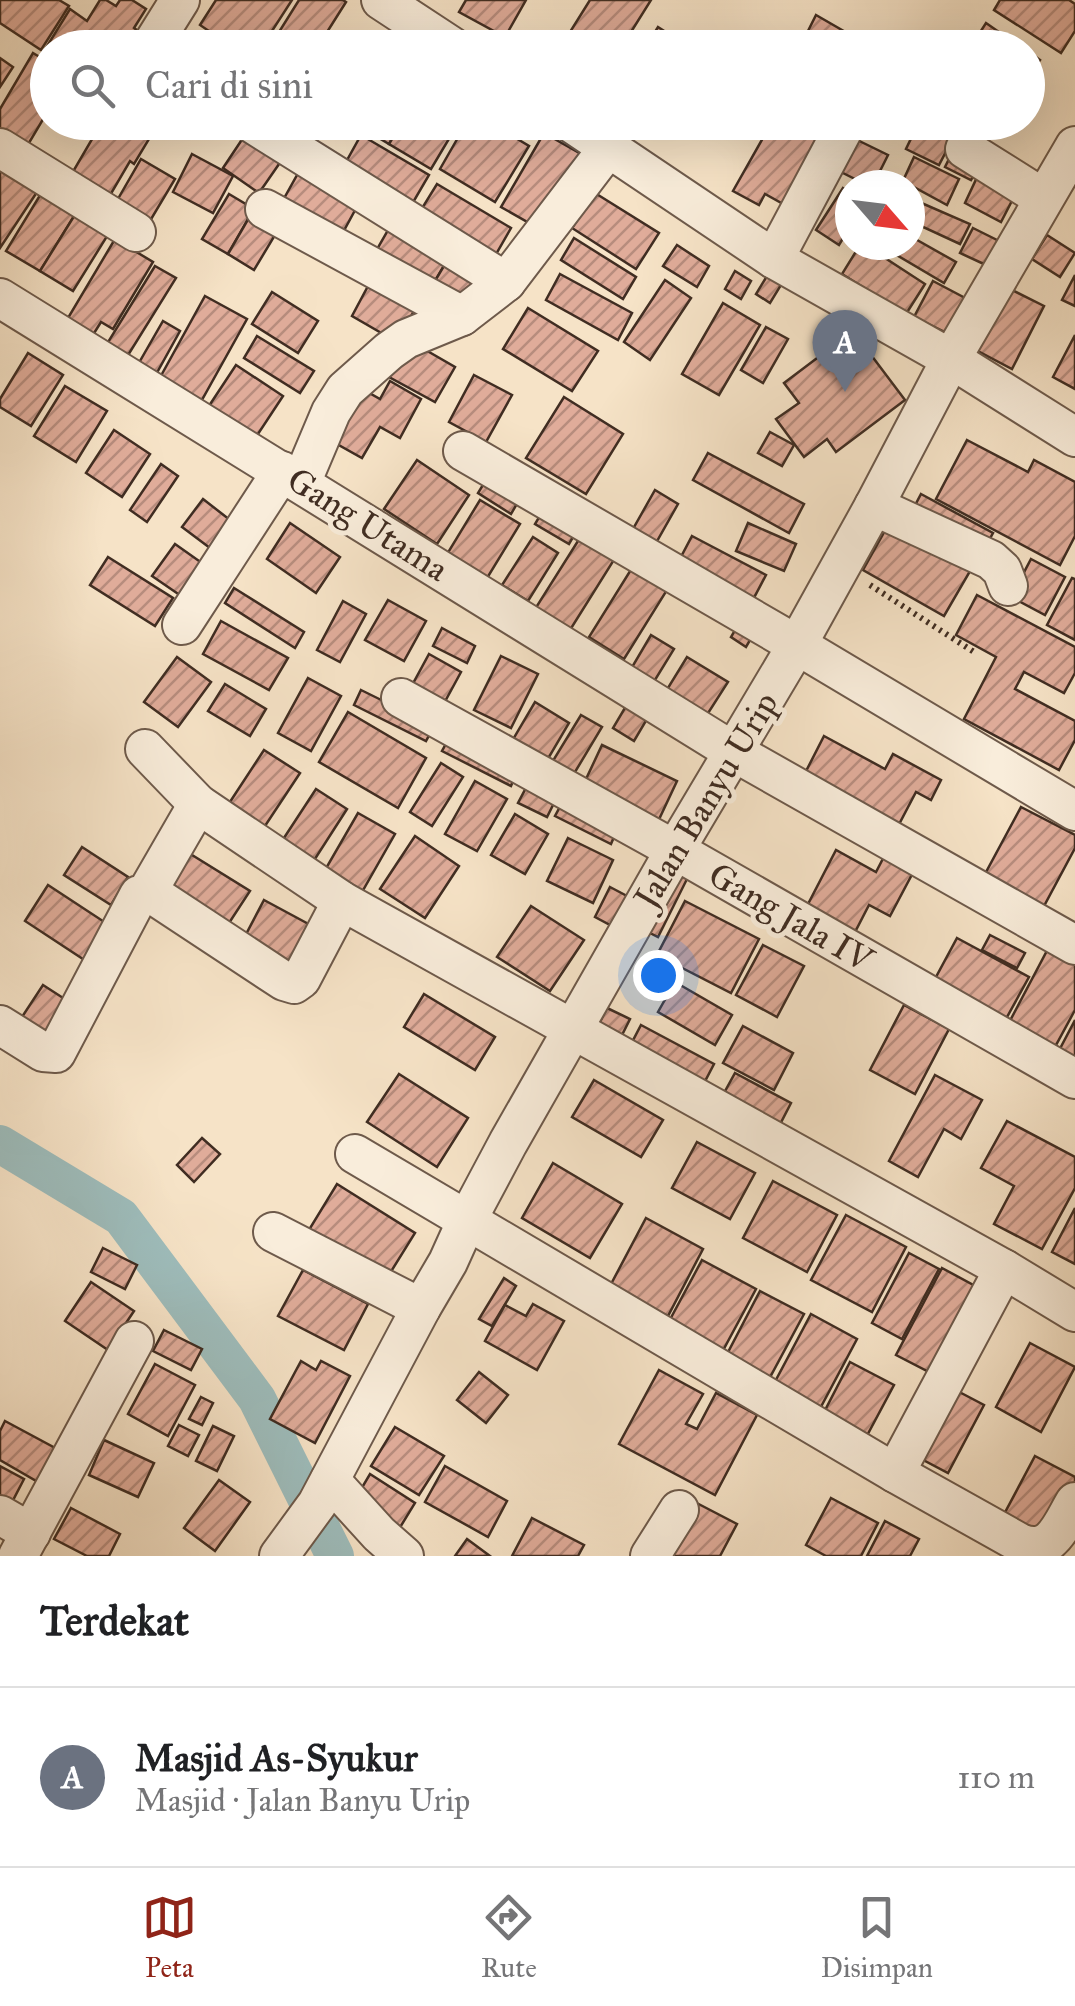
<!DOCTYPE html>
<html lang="id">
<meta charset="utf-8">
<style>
:root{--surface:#fff;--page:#f2f2f2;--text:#202124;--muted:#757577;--line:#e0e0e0;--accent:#8f2418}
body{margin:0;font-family:"IM FELL Great Primer",serif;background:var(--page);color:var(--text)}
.compass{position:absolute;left:835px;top:170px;width:90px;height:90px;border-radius:50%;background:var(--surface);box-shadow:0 10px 40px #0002;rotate:118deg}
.you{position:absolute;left:658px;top:975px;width:35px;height:35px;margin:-25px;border:8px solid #fff;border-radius:50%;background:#1a73e8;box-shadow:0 0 0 15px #1a73e833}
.badge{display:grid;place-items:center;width:65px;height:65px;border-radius:50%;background:var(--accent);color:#fff;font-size:32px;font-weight:700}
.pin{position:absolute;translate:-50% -82px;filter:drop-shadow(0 2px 5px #0008)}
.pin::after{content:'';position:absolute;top:52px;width:35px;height:30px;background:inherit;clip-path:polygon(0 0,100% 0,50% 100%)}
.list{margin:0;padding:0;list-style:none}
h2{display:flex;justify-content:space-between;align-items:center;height:130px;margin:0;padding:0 40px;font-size:42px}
h2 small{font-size:32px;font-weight:400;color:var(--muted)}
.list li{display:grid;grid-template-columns:65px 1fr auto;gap:30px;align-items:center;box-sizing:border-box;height:180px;padding:0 40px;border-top:2px solid var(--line)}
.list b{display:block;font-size:38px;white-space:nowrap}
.list p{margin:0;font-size:32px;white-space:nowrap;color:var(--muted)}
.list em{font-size:32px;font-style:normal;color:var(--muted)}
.icon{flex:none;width:55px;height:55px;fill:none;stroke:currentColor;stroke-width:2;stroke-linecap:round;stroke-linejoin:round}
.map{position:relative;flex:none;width:1075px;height:1556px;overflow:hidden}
.search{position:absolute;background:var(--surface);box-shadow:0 10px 40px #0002;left:30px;right:30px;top:30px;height:110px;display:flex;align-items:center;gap:25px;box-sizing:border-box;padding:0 35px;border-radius:55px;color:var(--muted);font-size:38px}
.sheet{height:310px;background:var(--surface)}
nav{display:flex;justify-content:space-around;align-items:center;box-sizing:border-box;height:140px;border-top:2px solid var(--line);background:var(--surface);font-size:28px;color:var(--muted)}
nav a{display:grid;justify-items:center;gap:5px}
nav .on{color:var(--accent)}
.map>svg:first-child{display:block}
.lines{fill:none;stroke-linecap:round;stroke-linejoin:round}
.canal{stroke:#9ebdbc;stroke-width:38}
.building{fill:url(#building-hatch);stroke:#402d22;stroke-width:2.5}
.minor-casing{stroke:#6e5a4b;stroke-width:42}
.path{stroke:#402d22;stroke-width:6;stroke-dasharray:2.5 5;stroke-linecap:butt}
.minor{stroke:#f9eddb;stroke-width:38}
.labels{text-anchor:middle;stroke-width:10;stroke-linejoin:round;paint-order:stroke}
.street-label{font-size:35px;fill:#402d22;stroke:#f9eddb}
</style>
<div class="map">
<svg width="1075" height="1556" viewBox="0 0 1075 1556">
<defs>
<pattern id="building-hatch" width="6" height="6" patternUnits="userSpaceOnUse" patternTransform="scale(2.5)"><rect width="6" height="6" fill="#e0ac9a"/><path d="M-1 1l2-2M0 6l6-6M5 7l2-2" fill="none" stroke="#b78c7d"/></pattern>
</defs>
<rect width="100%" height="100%" fill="#f6e3c7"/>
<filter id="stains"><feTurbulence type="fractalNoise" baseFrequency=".002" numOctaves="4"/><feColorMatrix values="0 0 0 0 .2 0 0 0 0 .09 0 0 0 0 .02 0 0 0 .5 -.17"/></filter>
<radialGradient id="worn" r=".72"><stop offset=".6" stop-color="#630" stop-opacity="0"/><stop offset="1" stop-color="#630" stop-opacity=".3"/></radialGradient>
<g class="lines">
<polyline class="canal" points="0,1144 121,1217 257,1399 335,1556"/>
</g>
<g class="building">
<polygon points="0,0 59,0 69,6 41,50 0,23"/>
<polygon points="100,0 106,0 116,6 120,0 132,0 146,9 134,28 147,37 141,48 48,48 48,53 44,51 70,9 87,21"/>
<polygon points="216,0 292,0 261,48 234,48 200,25"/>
<polygon points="299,0 343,0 346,2 317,48 269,48"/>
<polygon points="466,0 526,0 505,37 459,12"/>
<polygon points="590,0 651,0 621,48 560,48"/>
<polygon points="1000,0 1069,0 1075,4 1075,31 1061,53 994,10"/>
<polygon points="816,15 854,37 848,48 824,48 805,37"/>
<polygon points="986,23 1022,48 970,48"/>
<polygon points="658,27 691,48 645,48"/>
<polygon points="1028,51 1040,60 1028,77"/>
<polygon points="33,53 48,62 48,111 23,153 0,139 0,109"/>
<polygon points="0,58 13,67 0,87"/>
<polygon points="102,122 121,122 149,139 134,164 130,161 109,197 71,175"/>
<polygon points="358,122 402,122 389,144 357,125"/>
<polygon points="402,122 459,122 431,169 389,144"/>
<polygon points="467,122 503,122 499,128 529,146 495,202 440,169"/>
<polygon points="633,122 667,122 657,138"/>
<polygon points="756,122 779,122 774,132"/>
<polygon points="779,122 798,122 822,136 785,205 765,194 759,205 733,191 768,129 774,132"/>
<polygon points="798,122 830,122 822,136"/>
<polygon points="919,122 927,122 954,136 939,165 906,149"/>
<polygon points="948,122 992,122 982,142"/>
<polygon points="251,126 288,151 259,193 223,168"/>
<polygon points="544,133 581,154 538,228 501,207"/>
<polygon points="845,134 888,155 873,185 867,185 829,166"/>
<polygon points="361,135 429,175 408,211 341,171"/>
<polygon points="953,151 980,164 971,180 945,167"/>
<polygon points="192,154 233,176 213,213 173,192"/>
<polygon points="914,157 959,179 947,205 910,185 902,183"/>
<polygon points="141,159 175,179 144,231 111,211"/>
<polygon points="0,163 39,189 0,248"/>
<polygon points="301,168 360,201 341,236 282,202"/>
<polygon points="980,171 1018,189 1001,222 965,203"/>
<polygon points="437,184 511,228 491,263 416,218"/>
<polygon points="843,188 850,192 850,227 839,245 816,230"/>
<polygon points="42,192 76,213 40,271 6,251"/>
<polygon points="595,193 659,233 636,269 572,228"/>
<polygon points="229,194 254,209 228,254 202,239"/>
<polygon points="910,198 970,224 960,244 910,221"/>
<polygon points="254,209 281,225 254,270 228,254"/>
<polygon points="76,213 109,233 73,291 40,271"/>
<polygon points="391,225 451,254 429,291 372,258"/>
<polygon points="973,228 999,241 986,265 960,253"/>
<polygon points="1047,235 1075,253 1060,277 1032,259"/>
<polygon points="910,236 956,262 944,283 883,247 884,245 910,245"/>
<polygon points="574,238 636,277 623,299 561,260"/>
<polygon points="115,239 153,262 113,329 101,322 91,338 65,323"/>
<polygon points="677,245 709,266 697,287 663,266"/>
<polygon points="860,245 865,245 925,284 906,314 842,274"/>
<polygon points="451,254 483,272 461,310 429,291"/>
<polygon points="155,266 176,278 125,360 105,347"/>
<polygon points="735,271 751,281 741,299 725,289"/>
<polygon points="375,273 421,298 397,342 352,316"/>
<polygon points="560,274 632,313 618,340 546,300"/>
<polygon points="1075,275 1075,306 1062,300"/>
<polygon points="767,276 781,285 770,303 756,294"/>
<polygon points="665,280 691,298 650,360 624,342"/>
<polygon points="933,281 967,299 949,334 914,317"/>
<polygon points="1008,288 1044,306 1012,369 976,350"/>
<polygon points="272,292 318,321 298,353 252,324"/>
<polygon points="205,296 247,319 198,407 157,383"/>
<polygon points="723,303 760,325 719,395 682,374"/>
<polygon points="528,308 598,351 572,391 503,349"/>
<polygon points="163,321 180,331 154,378 136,368"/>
<polygon points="766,327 788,339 763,383 741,370"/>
<polygon points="853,331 905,400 836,452 827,439 804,457 776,419 799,403 784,383"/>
<polygon points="1075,335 1075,389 1053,377"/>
<polygon points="257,336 314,371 300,393 244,358"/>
<polygon points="410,341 455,367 435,402 389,377"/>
<polygon points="28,353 63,375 31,426 0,407 0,399"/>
<polygon points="236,365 283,396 252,443 205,412"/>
<polygon points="474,375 512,395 486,442 449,422"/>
<polygon points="390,381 421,399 400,438 380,427 362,458 328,439 357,386 380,399"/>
<polygon points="65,386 107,411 76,462 34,436"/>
<polygon points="564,397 623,434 586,494 526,458"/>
<polygon points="114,430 150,454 122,497 86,473"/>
<polygon points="770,432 794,445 782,466 758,453"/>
<polygon points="967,440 1028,472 1034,460 1075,482 1075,536 1060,565 936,499"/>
<polygon points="708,453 804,504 789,533 693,480"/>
<polygon points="417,460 469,495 437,544 384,509"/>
<polygon points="161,464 178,476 147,522 130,510"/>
<polygon points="492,470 525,490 511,514 478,493"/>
<polygon points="655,490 678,504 652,550 629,536"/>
<polygon points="921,494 993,533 983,551 911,513"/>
<polygon points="203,499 239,527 218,554 182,527"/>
<polygon points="480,500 520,524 481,588 441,564"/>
<polygon points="547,504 580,525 569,544 535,524"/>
<polygon points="891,520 973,566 944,616 863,570"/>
<polygon points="290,523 340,557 316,593 267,559"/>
<polygon points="748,523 796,544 784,571 736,551"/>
<polygon points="583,533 617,555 565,638 530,617"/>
<polygon points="692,536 766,575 747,611 673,572"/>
<polygon points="533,537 558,553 528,601 502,585"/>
<polygon points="175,544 209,568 187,600 152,576"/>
<polygon points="108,557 173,598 155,626 90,585"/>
<polygon points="1031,559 1065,577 1045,615 1011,597"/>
<polygon points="632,568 667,590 624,659 589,637"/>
<polygon points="1072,578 1075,579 1075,640 1047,625"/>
<polygon points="234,588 304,632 295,648 225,603"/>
<polygon points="977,595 1075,647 1075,673 1064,693 1024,672 1015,689 1075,721 1075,740 1059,770 964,719 996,657 956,635"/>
<polygon points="388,600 426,621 404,661 365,640"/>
<polygon points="343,601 366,614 340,662 317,650"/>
<polygon points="221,621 288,658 269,690 203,654"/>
<polygon points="738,625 753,635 746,647 731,637"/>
<polygon points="442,628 475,646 467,663 433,646"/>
<polygon points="651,635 674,649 647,693 625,679"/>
<polygon points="429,654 461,672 442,707 410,689"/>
<polygon points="501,656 538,674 511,728 474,710"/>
<polygon points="177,657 211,682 178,727 144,702"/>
<polygon points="687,657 728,682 703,721 663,696"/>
<polygon points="308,678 341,696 311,751 278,733"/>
<polygon points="225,684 266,709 250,736 208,711"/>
<polygon points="361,690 434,726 426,741 354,705"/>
<polygon points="629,701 650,714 634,741 613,728"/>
<polygon points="535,702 569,723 539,774 505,753"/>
<polygon points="348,712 426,758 398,808 319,762"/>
<polygon points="581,715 602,727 569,782 548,769"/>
<polygon points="824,736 885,769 893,754 941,780 931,800 916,792 896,830 802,779"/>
<polygon points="447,742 515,776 511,786 442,751"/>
<polygon points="602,745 677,781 654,830 579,794"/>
<polygon points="264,750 300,773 261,832 226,808"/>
<polygon points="441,763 463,777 432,826 410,812"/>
<polygon points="475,781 507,799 477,851 445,834"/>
<polygon points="527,786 555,801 547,817 518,803"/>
<polygon points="316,789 347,809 313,862 282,841"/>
<polygon points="561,805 616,832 611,844 555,816"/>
<polygon points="1021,807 1075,835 1075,848 1044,906 985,874"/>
<polygon points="358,813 395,834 362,892 325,870"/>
<polygon points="515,814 548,834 525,874 491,855"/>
<polygon points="415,836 459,866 425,918 380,889"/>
<polygon points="568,838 613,860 593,903 547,881"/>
<polygon points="82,847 128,877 111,905 64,875"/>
<polygon points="888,849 917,865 890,916 869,905 854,934 806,908 836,850 876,872"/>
<polygon points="184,850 250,891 229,923 164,883"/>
<polygon points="676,867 690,873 658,937 644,930"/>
<polygon points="48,885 112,927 89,963 25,921"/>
<polygon points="610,887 627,896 612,926 595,917"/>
<polygon points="264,900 314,927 292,967 243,940"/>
<polygon points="685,901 759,939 731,993 657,955"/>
<polygon points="531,906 584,940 550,991 497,957"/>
<polygon points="990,935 1025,953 1017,968 982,950"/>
<polygon points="957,938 1029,977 1001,1028 929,990"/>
<polygon points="763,945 804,966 777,1017 736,995"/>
<polygon points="1050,945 1075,958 1075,1010 1049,1058 1003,1034"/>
<polygon points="675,982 732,1015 715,1045 658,1012"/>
<polygon points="43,985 74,1005 50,1040 20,1020"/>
<polygon points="424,994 495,1037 475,1070 404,1027"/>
<polygon points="904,1005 949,1029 915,1094 870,1070"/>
<polygon points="607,1008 630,1019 617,1045 594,1034"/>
<polygon points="1075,1020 1075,1074 1053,1062"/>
<polygon points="641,1025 714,1064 702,1087 629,1048"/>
<polygon points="743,1026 793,1053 774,1090 723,1063"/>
<polygon points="735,1073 791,1103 775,1134 718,1104"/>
<polygon points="399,1074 468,1118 437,1167 367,1122"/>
<polygon points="935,1075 982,1100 961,1139 944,1129 918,1177 889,1161"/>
<polygon points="594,1080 663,1120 641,1157 572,1117"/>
<polygon points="1007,1121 1075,1157 1075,1188 1042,1249 994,1224 1014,1186 981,1168"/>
<polygon points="202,1138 220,1154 194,1182 177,1165"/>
<polygon points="697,1142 755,1173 730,1219 672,1188"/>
<polygon points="553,1163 622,1204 590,1258 522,1218"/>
<polygon points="773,1181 837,1215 807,1272 743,1238"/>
<polygon points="337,1184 415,1233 382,1286 304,1238"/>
<polygon points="1075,1208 1075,1264 1052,1252"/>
<polygon points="846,1215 906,1247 872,1312 811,1280"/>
<polygon points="646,1218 703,1249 668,1316 610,1286"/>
<polygon points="103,1248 137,1265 125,1289 91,1272"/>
<polygon points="909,1253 939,1269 902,1339 872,1323"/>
<polygon points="702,1260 756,1289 720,1356 666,1327"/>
<polygon points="942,1268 977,1287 931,1373 896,1355"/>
<polygon points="303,1270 368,1304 344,1350 278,1316"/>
<polygon points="504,1278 516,1286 492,1326 479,1319"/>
<polygon points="91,1282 134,1311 108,1350 65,1321"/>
<polygon points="760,1291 804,1314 768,1381 725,1358"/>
<polygon points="533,1304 564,1321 537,1370 485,1341 505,1305 526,1316"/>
<polygon points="811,1314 857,1339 815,1418 769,1393"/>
<polygon points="164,1330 202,1349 191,1370 153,1351"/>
<polygon points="1030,1343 1075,1367 1041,1432 996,1407"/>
<polygon points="301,1361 316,1370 321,1361 350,1376 315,1443 270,1419"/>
<polygon points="850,1362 894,1385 863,1443 820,1420"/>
<polygon points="155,1364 195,1385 168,1436 128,1414"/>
<polygon points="659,1370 703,1394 686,1424 697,1429 716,1393 757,1415 715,1495 619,1444"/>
<polygon points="479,1372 508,1395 486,1423 457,1400"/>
<polygon points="946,1385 984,1405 948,1473 910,1453"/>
<polygon points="201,1397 213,1403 202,1425 189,1419"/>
<polygon points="5,1421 57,1449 38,1482 0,1460 0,1431"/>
<polygon points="179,1425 199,1435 188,1456 168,1446"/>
<polygon points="213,1426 234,1436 217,1471 196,1461"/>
<polygon points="395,1427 444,1456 419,1495 371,1466"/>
<polygon points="104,1440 154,1463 138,1497 89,1475"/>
<polygon points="1035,1456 1075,1477 1075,1485 1044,1543 1001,1520"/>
<polygon points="0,1466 24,1479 10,1506 0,1501"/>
<polygon points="445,1466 507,1501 488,1537 425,1502"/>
<polygon points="370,1474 415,1503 399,1529 354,1501"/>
<polygon points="219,1480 250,1502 215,1551 184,1528"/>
<polygon points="831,1498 878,1523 861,1556 826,1556 806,1545"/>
<polygon points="689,1499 737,1524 720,1556 658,1556"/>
<polygon points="71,1508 120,1534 109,1556 87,1556 54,1539"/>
<polygon points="532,1518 584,1545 578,1556 512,1556"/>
<polygon points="885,1521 919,1539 910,1556 867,1556"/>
<polygon points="467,1539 490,1556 455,1556"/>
</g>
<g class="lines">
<defs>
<g id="minor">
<polyline points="381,0 454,48"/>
<polyline points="154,48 155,40 180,0"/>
<polyline points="250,122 506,282 462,316 406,339 389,351 345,390 331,412 301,483"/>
<polyline points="570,122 774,259 951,359 1075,437"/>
<polyline points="0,148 136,232"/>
<polyline points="965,149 1043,198"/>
<polyline points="265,209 462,316"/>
<polyline points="774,259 847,122"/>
<polyline points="506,282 609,147"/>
<polyline points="0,298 734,752 1075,945"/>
<polyline points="463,451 797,645 1075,811"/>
<polyline points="874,506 991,560 1002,570 1008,586"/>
<polyline points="182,625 282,471"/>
<polyline points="401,698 675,850 1075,1079"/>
<polyline points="145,749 198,804 342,901 1004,1269 1075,1312"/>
<polyline points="146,894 155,896 284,981 294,984 301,979 342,901"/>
<polyline points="0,1025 43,1052 56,1053 139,895 146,894 198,804"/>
<path d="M 355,1154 L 895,1473 L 1020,1543 C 1052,1556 1061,1525 1075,1502"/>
<polyline points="273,1232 421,1308"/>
<polyline points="895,1473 1004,1269"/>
<polyline points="330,1480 379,1534 404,1556"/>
<polyline points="0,1515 31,1533"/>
<polyline points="18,1556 134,1341"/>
<polyline points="279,1556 317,1504 421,1308 448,1262 467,1220 508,1143 675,850 797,645 874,506 951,359 1075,146"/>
<polyline points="650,1556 679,1510"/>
</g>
</defs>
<use href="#minor" class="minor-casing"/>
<polyline class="path" points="870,585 974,652"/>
<use href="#minor" class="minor"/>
</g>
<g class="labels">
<g class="street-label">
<text transform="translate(368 524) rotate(32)" y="12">Gang Utama</text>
<text transform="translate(706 800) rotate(-59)" y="12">Jalan Banyu Urip</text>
<text transform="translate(791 917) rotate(30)" y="12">Gang Jala IV</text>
</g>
</g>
<rect width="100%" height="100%" filter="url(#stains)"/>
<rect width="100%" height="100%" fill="url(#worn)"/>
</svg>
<svg class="compass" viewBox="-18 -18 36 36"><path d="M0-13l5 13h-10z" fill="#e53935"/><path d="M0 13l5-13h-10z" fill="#757577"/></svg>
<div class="you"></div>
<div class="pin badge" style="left:845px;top:392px;background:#6b7280">A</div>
<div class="search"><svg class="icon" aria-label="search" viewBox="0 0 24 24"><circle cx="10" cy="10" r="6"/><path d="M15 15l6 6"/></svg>Cari di sini</div>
</div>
<section class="sheet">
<h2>Terdekat<small></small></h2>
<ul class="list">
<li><span class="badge" style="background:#6b7280">A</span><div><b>Masjid As-Syukur</b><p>Masjid · Jalan Banyu Urip</p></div><em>110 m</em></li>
</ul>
</section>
<nav>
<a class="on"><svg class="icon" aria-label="map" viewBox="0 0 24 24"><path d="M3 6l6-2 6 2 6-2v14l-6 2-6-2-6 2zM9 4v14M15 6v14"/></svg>Peta</a>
<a><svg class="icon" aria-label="directions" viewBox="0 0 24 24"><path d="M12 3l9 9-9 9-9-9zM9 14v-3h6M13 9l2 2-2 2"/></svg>Rute</a>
<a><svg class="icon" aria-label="saved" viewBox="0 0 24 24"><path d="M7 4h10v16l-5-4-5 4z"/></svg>Disimpan</a>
</nav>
